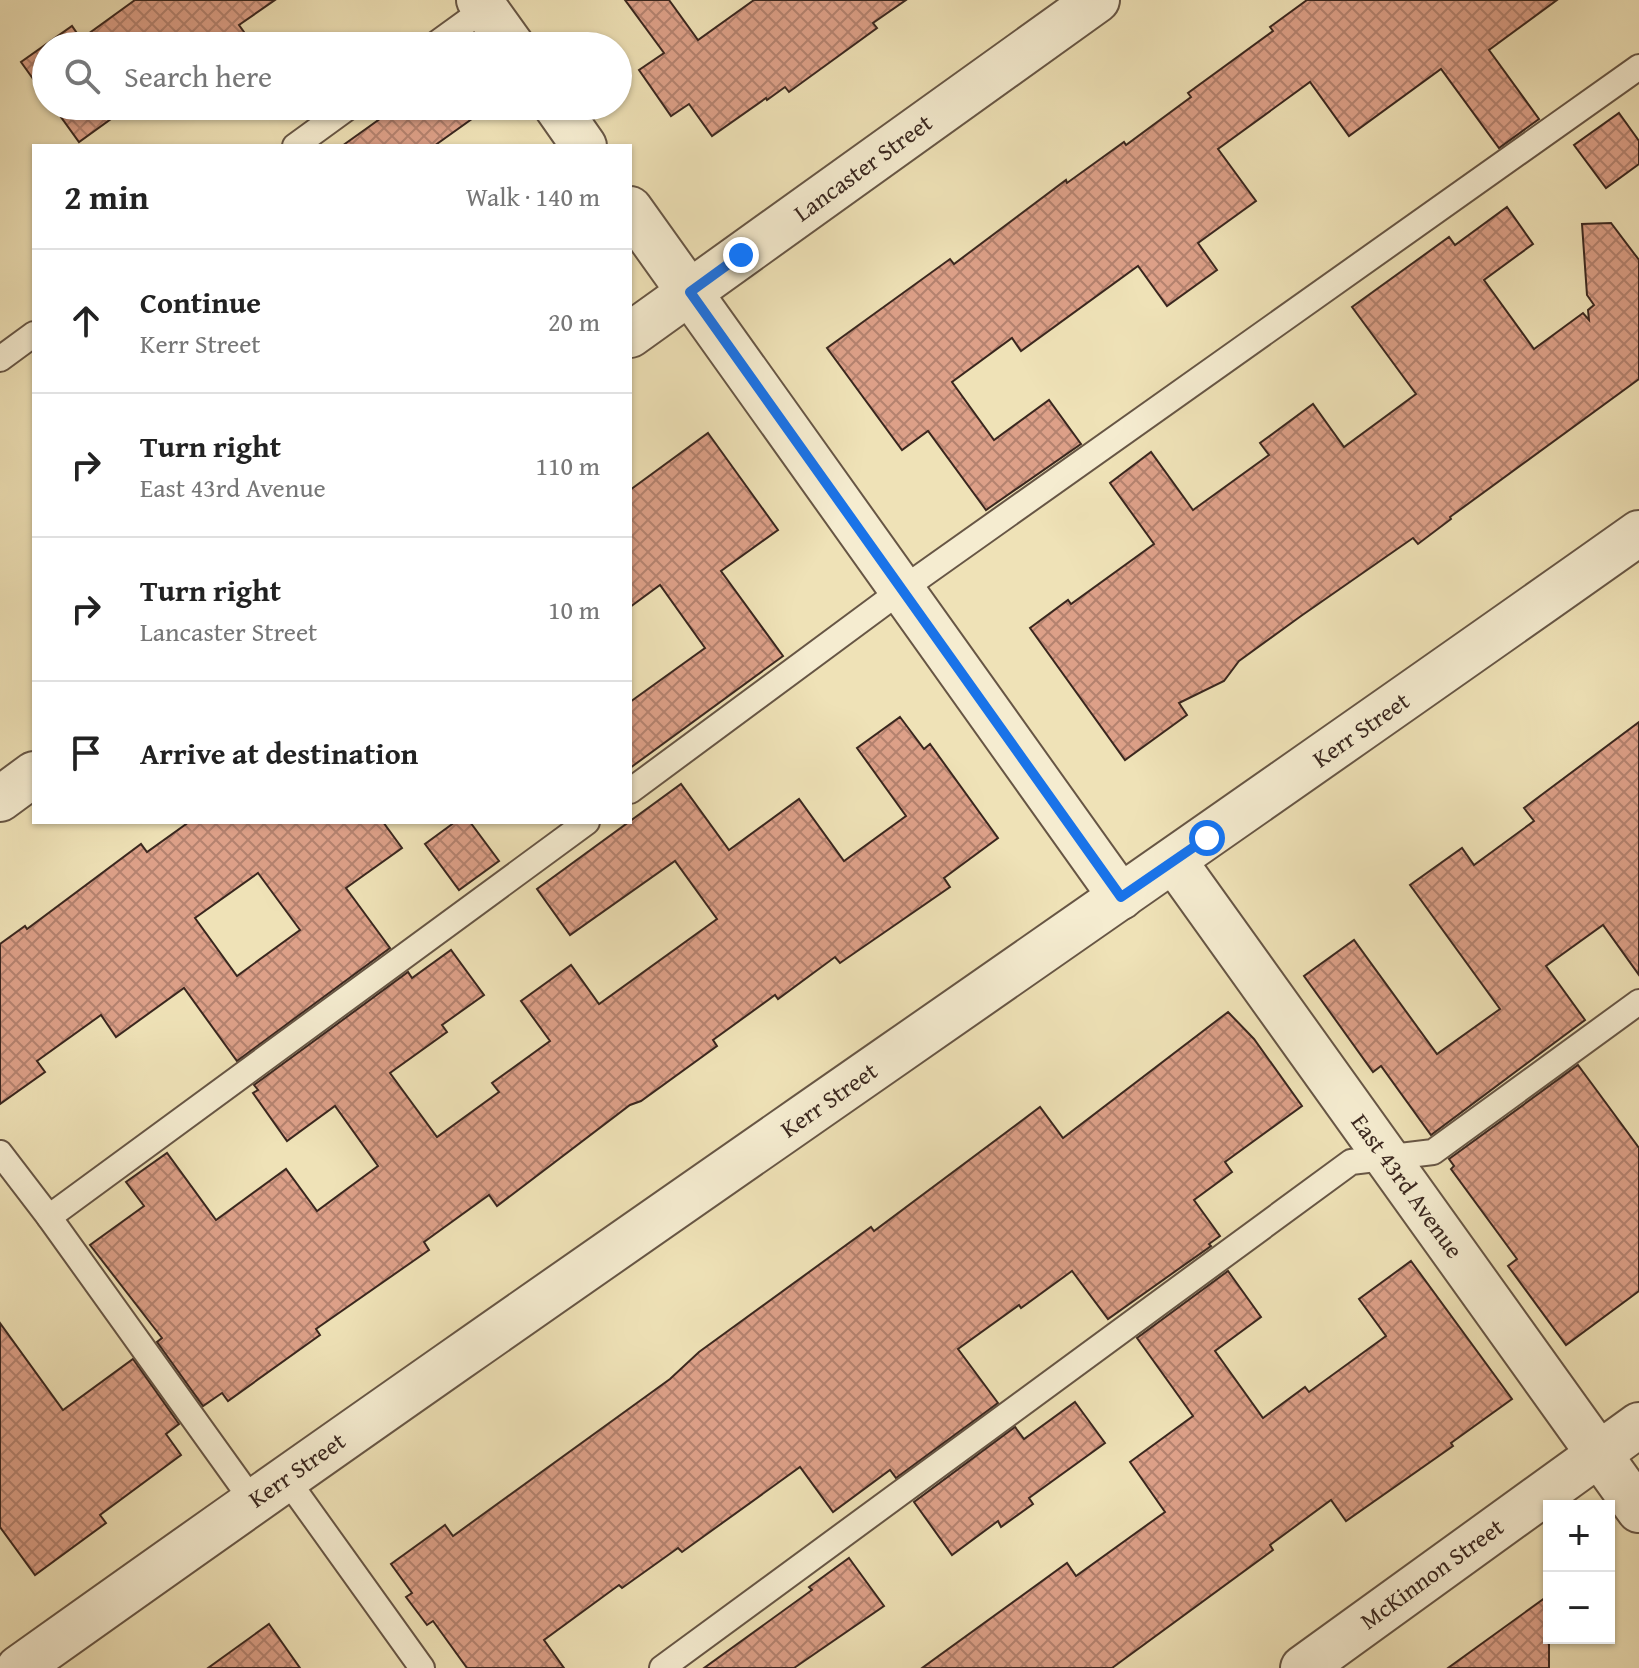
<!DOCTYPE html>
<meta charset="utf-8">
<style>
:root{--surface:#fff;--page:#f6f6f6;--text:#222;--muted:#767676;--line:#e0e0e0}
body{margin:0;font-family:"Gentium Book Plus",serif;background:var(--page);color:var(--text)}
.controls{position:absolute;right:24px;bottom:24px;display:grid;overflow:hidden;border-radius:0px;box-shadow:0 2px 6px #0004}
.controls button{width:72px;height:72px;display:grid;place-items:center;padding:0;border:0;border-bottom:2px solid var(--line);background:var(--surface);color:var(--text);font:40px sans-serif}
.stop{position:absolute;width:24px;height:24px;margin:-18px;border:6px solid #1a73e8;border-radius:50%;background:#fff}
.stop.end{background:#1a73e8;border-color:#fff;box-shadow:0 2px 8px #0008}
.list{margin:0;padding:0;list-style:none}
h2{display:flex;justify-content:space-between;align-items:center;height:104px;margin:0;padding:0 32px;font-size:34px}
h2 small{font-size:26px;font-weight:400;color:var(--muted)}
.list li{display:grid;grid-template-columns:52px 1fr auto;gap:24px;align-items:center;box-sizing:border-box;height:144px;padding:0 32px;border-top:2px solid var(--line)}
.list b{display:block;font-size:30px;white-space:nowrap}
.list p{margin:0;font-size:26px;white-space:nowrap;color:var(--muted)}
.list em{font-size:26px;font-style:normal;color:var(--muted)}
.icon{flex:none;width:44px;height:44px;fill:none;stroke:currentColor;stroke-width:2;stroke-linecap:round;stroke-linejoin:round}
.map{position:relative;flex:none;width:1639px;height:1668px;overflow:hidden}
.search{position:absolute;background:var(--surface);box-shadow:0 2px 6px #0004;left:32px;top:32px;width:600px;height:88px;display:flex;align-items:center;gap:20px;box-sizing:border-box;padding:0 28px;border-radius:44px;color:var(--muted);font-size:30px}
.panel{position:absolute;background:var(--surface);box-shadow:0 2px 6px #0004;left:32px;top:144px;width:600px;height:680px;border-radius:0px}
.map>svg:first-child{display:block}
.building{fill:url(#building-cross-hatch);stroke:#3a271f;stroke-width:2;fill-rule:evenodd}
.lines{fill:none;stroke-linecap:round;stroke-linejoin:round}
.service-casing{stroke:#675645;stroke-width:28}
.minor-casing{stroke:#675645;stroke-width:48}
.service{stroke:#f5ecd0;stroke-width:24}
.minor{stroke:#f5ecd0;stroke-width:44}
.route{stroke:#1a73e8;stroke-width:10}
.labels{text-anchor:middle;stroke-width:6;stroke-linejoin:round;paint-order:stroke}
.street-label{font-size:24px;fill:#3a271f;stroke:#f5ecd0}
</style>
<div class="map">
<svg width="1639" height="1668" viewBox="0 0 1639 1668">
<defs>
<pattern id="building-cross-hatch" width="8" height="8" patternUnits="userSpaceOnUse" patternTransform="scale(2)"><rect width="8" height="8" fill="#dda088"/><path d="M0 0l8 8M0 8l8-8" fill="none" stroke="#b4826f"/></pattern>
</defs>
<rect width="100%" height="100%" fill="#efe2b7"/>
<filter id="stains"><feTurbulence type="fractalNoise" baseFrequency=".0025" numOctaves="4"/><feColorMatrix values="0 0 0 0 .2 0 0 0 0 .09 0 0 0 0 .02 0 0 0 .5 -.17"/></filter>
<radialGradient id="worn" r=".72"><stop offset=".6" stop-color="#630" stop-opacity="0"/><stop offset="1" stop-color="#630" stop-opacity=".3"/></radialGradient>
<g class="building">
<polygon points="135,0 275,0 239,25 244,32 224,46 46,46 46,97 21,62 72,26 81,39"/>
<polygon points="625,0 669,0 698,40 754,0 906,0 873,23 877,28 789,92 785,87 767,100 766,98 712,136 689,104 671,116 639,70 664,53"/>
<polygon points="1307,0 1557,0 1489,50 1539,119 1499,148 1441,69 1349,136 1310,82 1218,149 1256,201 1198,243 1217,270 1167,306 1138,266 1021,351 1012,338 952,382 994,440 1049,400 1081,444 986,510 928,431 902,450 827,348 950,259 954,264 1066,180 1067,183 1124,142 1126,145 1191,97 1188,93 1273,31 1270,27"/>
<polygon points="53,106 129,106 79,142"/>
<polygon points="398,106 490,106 434,146 342,146"/>
<polygon points="1619,113 1639,141 1639,164 1606,188 1574,145"/>
<polygon points="1507,207 1533,244 1484,280 1534,349 1583,313 1589,320 1588,310 1594,305 1587,295 1582,224 1611,223 1639,260 1639,379 1450,517 1451,519 1418,544 1413,538 1301,616 1239,661 1224,681 1179,703 1187,715 1125,760 1030,628 1068,600 1071,604 1154,544 1110,483 1151,452 1193,510 1269,455 1260,443 1313,404 1344,447 1416,394 1352,307 1449,237 1455,245"/>
<polygon points="708,433 778,530 721,571 783,656 630,768 630,702 705,648 660,585 630,607 630,490"/>
<polygon points="900,717 924,749 930,744 998,838 944,878 950,887 840,963 835,957 778,999 775,995 713,1040 717,1046 641,1101 630,1105 497,1206 489,1195 424,1242 429,1250 316,1329 320,1335 228,1401 222,1393 203,1406 157,1342 162,1338 90,1245 144,1206 126,1182 167,1153 216,1220 286,1169 317,1211 378,1166 335,1106 287,1141 253,1093 258,1090 254,1085 408,972 412,978 451,950 484,995 442,1025 447,1032 390,1073 437,1137 499,1092 492,1083 550,1041 521,1001 571,965 599,1004 717,919 675,861 570,935 537,889 681,784 729,850 799,799 844,861 906,816 857,748"/>
<polygon points="1639,722 1639,975 1603,925 1546,966 1585,1020 1431,1135 1381,1066 1373,1072 1304,976 1354,940 1437,1054 1500,1009 1410,885 1462,848 1474,865 1534,821 1524,808"/>
<path d="M 189,822 L 383,822 L 402,848 L 346,888 L 390,948 L 237,1061 L 184,988 L 116,1037 L 101,1015 L 37,1061 L 45,1072 L 0,1104 L 0,944 L 25,926 L 27,929 L 141,844 L 147,852 ZM 258,873 L 300,930 L 237,976 L 195,918 Z"/>
<polygon points="455,822 470,822 499,861 459,890 425,844"/>
<polygon points="1228,1012 1254,1039 1302,1106 1225,1162 1232,1172 1194,1200 1220,1236 1209,1244 1211,1246 1108,1319 1072,1271 1021,1308 1019,1305 958,1349 998,1403 896,1478 890,1470 833,1512 800,1467 682,1552 678,1548 622,1588 619,1585 544,1640 564,1668 467,1668 433,1621 427,1625 406,1597 412,1593 391,1564 445,1525 453,1536 670,1379 699,1352 871,1227 874,1231 1040,1107 1063,1138"/>
<polygon points="1578,1065 1639,1148 1639,1291 1566,1345 1508,1266 1517,1259 1451,1169 1454,1166 1449,1159"/>
<polygon points="1411,1261 1512,1399 1451,1443 1453,1446 1346,1521 1331,1500 1270,1545 1273,1550 1112,1668 922,1668 1067,1563 1076,1576 1165,1512 1130,1462 1193,1416 1137,1338 1228,1271 1261,1317 1215,1351 1263,1418 1305,1387 1309,1392 1386,1336 1359,1299"/>
<polygon points="0,1323 63,1410 133,1359 179,1424 166,1434 181,1455 100,1515 106,1523 35,1575 0,1527"/>
<polygon points="1075,1402 1105,1443 1029,1498 1033,1504 1001,1527 998,1521 952,1555 914,1502 1015,1427 1024,1439"/>
<polygon points="849,1558 884,1606 794,1668 704,1668 812,1590 809,1587"/>
<polygon points="1549,1595 1549,1668 1448,1668"/>
<polygon points="269,1624 300,1668 208,1668"/>
</g>
<g class="lines">
<defs>
<g id="service">
<polyline points="433,46 491,4"/>
<polyline points="295,146 350,106"/>
<polyline points="0,359 34,334"/>
<polyline points="630,791 903,589 1639,67"/>
<polyline points="0,1153 49,1217 252,1500"/>
<polyline points="49,1217 587,822"/>
<polyline points="285,1477 422,1668"/>
<polyline points="662,1668 1351,1162 1433,1152 1639,1002"/>
</g>
<g id="minor">
<polyline points="479,0 512,46"/>
<polyline points="556,106 584,146"/>
<polyline points="630,209 1121,897"/>
<polyline points="630,335 1097,0"/>
<polyline points="0,799 34,774"/>
<polyline points="1174,861 1639,1510"/>
<path d="M 19,1668 C 556,1285 1101,914 1639,533"/>
<polyline points="1303,1668 1639,1425"/>
</g>
</defs>
<use href="#service" class="service-casing"/>
<use href="#minor" class="minor-casing"/>
<use href="#service" class="service"/>
<use href="#minor" class="minor"/>
</g>
<g class="lines">
<polyline class="route" points="741,255 690,292 1121,897 1207,838"/>
</g>
<g class="labels">
<g class="street-label">
<text transform="translate(863 168) rotate(-36)" y="8">Lancaster Street</text>
<text transform="translate(1361 730) rotate(-35)" y="8">Kerr Street</text>
<text transform="translate(829 1100) rotate(-35)" y="8">Kerr Street</text>
<text transform="translate(1407 1186) rotate(54)" y="8">East 43rd Avenue</text>
<text transform="translate(297 1470) rotate(-35)" y="8">Kerr Street</text>
<text transform="translate(1432 1574) rotate(-36)" y="8">McKinnon Street</text>
</g>
</g>
<rect width="100%" height="100%" filter="url(#stains)"/>
<rect width="100%" height="100%" fill="url(#worn)"/>
</svg>
<div class="controls">
<button>+</button>
<button>−</button>
</div>
<div class="stop" style="left:1207px;top:838px"></div>
<div class="stop end" style="left:741px;top:255px"></div>
<div class="search"><svg class="icon" aria-label="search" viewBox="0 0 24 24"><circle cx="10" cy="10" r="6"/><path d="M15 15l6 6"/></svg>Search here</div>
<section class="panel">
<h2>2 min<small>Walk · 140 m</small></h2>
<ul class="list">
<li><svg class="icon" aria-label="ahead" viewBox="0 0 24 24"><path d="M12 20V5M6 11l6-6 6 6"/></svg><div><b>Continue</b><p>Kerr Street</p></div><em>20 m</em></li>
<li><svg class="icon" aria-label="right" viewBox="0 0 24 24"><path d="M7 20v-9h11M14 6l5 5-5 5"/></svg><div><b>Turn right</b><p>East 43rd Avenue</p></div><em>110 m</em></li>
<li><svg class="icon" aria-label="right" viewBox="0 0 24 24"><path d="M7 20v-9h11M14 6l5 5-5 5"/></svg><div><b>Turn right</b><p>Lancaster Street</p></div><em>10 m</em></li>
<li><svg class="icon" aria-label="arrive" viewBox="0 0 24 24"><path d="M6 21V4h12l-3 4 3 4H6"/></svg><div><b>Arrive at destination</b></div></li>
</ul>
</section>
</div>
